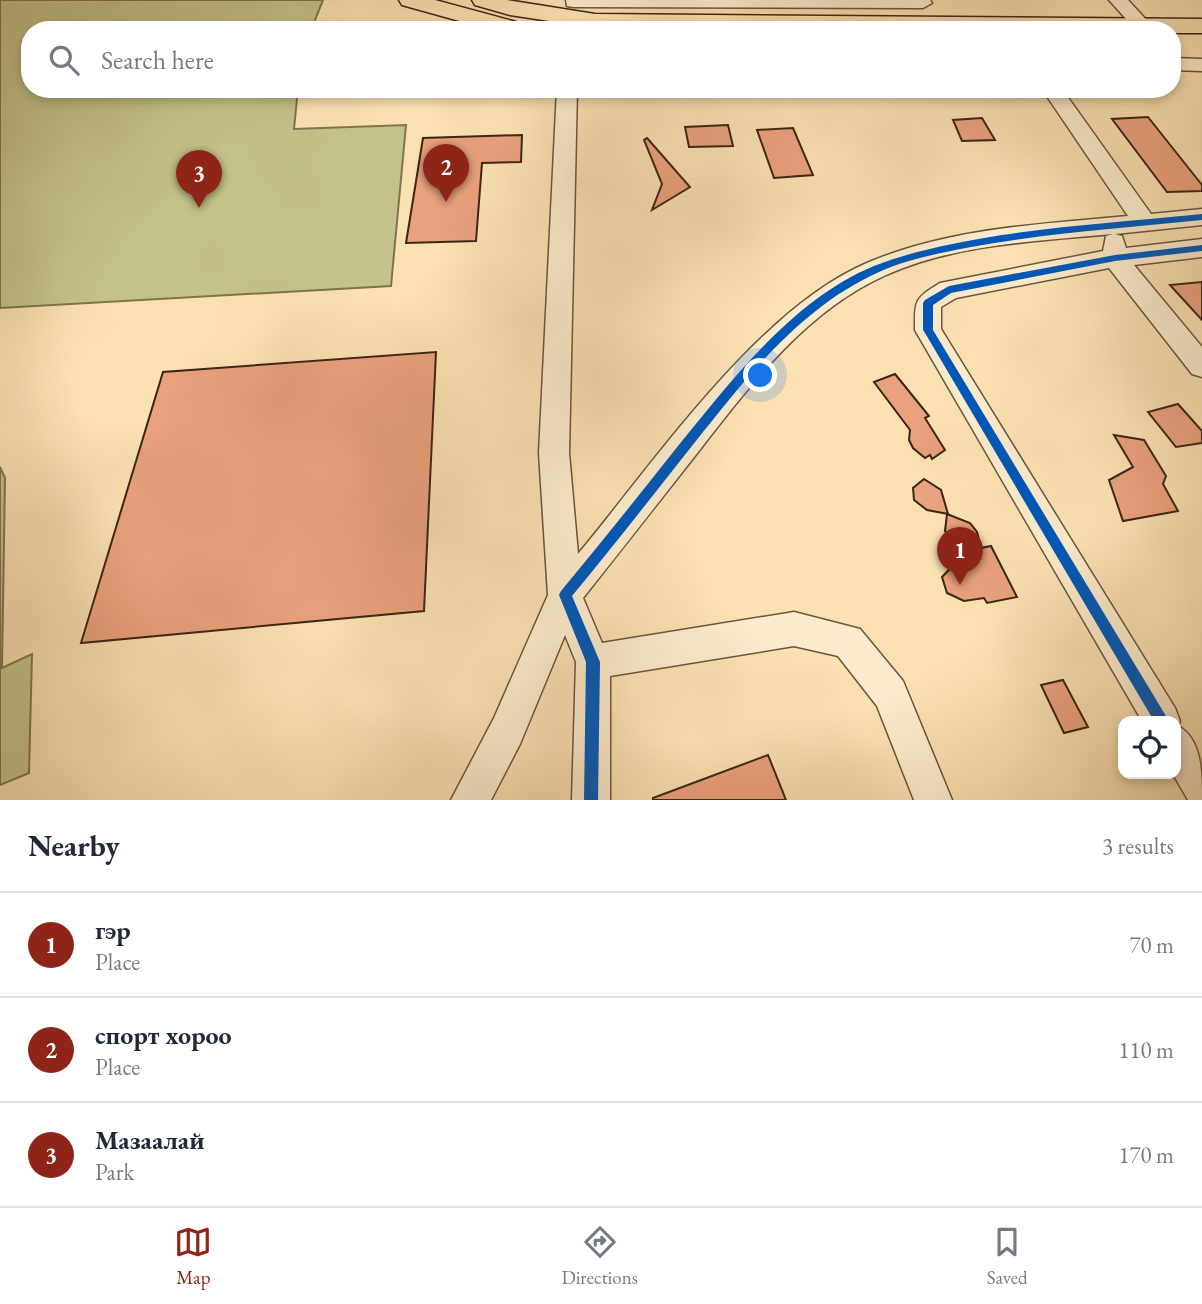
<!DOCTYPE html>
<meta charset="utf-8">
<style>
:root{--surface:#fff;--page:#f2f2f3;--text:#1f2937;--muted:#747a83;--line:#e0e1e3;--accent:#8f2418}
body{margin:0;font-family:"EB Garamond",serif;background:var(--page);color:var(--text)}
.controls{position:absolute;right:21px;bottom:21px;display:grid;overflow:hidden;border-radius:14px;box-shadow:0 4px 10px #0003}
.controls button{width:63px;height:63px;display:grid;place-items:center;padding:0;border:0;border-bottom:2px solid var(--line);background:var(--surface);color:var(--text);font:35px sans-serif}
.you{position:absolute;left:761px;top:376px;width:24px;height:24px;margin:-18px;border:5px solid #fff;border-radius:50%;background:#1a73e8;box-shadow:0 0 0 10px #1a73e833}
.badge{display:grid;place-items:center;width:46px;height:46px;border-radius:50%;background:var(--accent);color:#fff;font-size:23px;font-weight:700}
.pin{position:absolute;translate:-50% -58px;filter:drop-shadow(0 2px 4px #0008)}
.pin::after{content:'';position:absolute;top:37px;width:24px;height:21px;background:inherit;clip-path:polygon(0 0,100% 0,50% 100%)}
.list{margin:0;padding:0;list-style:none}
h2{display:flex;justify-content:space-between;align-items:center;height:91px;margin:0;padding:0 28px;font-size:30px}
h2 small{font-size:23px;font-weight:400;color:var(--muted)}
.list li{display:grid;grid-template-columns:46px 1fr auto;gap:21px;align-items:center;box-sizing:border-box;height:105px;padding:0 28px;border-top:2px solid var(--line)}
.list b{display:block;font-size:26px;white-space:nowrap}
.list p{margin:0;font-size:23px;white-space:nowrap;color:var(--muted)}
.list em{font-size:23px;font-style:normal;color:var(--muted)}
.icon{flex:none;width:38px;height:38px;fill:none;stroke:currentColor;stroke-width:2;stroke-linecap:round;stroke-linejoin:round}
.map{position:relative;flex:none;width:1202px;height:800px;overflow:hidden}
.search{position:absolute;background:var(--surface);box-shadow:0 4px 10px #0003;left:21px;right:21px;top:21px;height:77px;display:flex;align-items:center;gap:18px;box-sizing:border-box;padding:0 24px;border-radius:28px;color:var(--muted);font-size:26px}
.sheet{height:406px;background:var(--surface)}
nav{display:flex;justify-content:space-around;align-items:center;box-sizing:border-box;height:98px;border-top:2px solid var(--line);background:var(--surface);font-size:19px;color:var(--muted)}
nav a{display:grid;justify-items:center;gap:4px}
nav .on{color:var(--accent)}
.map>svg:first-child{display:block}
.green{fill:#c3c289;stroke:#7f744e;stroke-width:2}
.building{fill:#eaa17d;stroke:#3b2514;stroke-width:2}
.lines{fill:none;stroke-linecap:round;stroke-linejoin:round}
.minor-casing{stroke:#6b543c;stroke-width:3}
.major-casing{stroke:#3b2514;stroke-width:3}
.minor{fill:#fceccd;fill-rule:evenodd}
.major{fill:#fbe1b2;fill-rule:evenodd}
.cycleway-casing{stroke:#fceccd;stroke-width:5}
.cycleway{fill:#0057b8;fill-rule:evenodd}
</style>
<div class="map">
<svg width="1202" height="800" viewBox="0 0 1202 800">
<rect width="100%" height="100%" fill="#fbe1b2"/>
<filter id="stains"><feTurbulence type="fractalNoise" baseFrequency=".00286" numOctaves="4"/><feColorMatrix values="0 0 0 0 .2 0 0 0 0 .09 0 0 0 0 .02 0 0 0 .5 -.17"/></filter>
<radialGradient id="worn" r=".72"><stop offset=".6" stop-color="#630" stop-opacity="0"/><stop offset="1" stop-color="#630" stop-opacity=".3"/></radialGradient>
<g class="green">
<polygon points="0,0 323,0 311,30 30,30 30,89 298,89 294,129 406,125 391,286 0,308"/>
<polygon points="0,467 5,478 2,668 32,654 29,773 0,785"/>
</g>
<g class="building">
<polygon points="1148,117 1202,185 1202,191 1167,192 1112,119"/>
<polygon points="982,118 995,140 962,141 953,120"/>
<polygon points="728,125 733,146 689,147 685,127"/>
<polygon points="793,128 813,175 774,178 757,130"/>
<polygon points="522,135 521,162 482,163 476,241 406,243 423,138"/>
<polygon points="647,138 690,187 652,210 662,184 644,140"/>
<polygon points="1202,282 1202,320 1170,285"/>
<polygon points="436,352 424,611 81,643 163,372"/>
<polygon points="895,374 929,416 925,418 945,450 932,459 930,455 925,458 913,448 909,440 910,430 874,382"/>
<polygon points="1178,404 1202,431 1202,443 1176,447 1148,412"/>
<polygon points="1114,435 1144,440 1166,476 1163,484 1178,511 1123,521 1109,480 1133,467"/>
<polygon points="924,479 941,490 948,514 927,510 914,500 913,488"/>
<polygon points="947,514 970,523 977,532 981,548 991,546 1017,597 987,603 984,598 964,601 947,593 942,577 961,557 945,531"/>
<polygon points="1063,680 1088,727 1064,733 1041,685"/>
<polygon points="768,755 786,800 653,800 653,798"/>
</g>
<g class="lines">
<defs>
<g id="minor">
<polygon points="566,0 930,0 932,3 923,8 573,7 567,6"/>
<polygon points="1109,0 1128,0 1152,26 1150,30 1136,30"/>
<polygon points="1172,58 1202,59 1202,71 1172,70"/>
<path d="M 557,89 L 577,89 L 569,453 L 578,554 C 654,463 758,309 867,263 C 948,228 1042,224 1128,216 L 1042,89 L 1062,89 L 1151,214 L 1202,209 L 1202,225 L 1115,234 L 1122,236 L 1126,248 L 1202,239 L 1202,257 L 1134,265 L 1202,347 L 1202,377 L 1192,374 L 1109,268 L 956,298 L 941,307 L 941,329 L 1175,708 L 1180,721 L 1178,726 C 1202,739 1202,773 1202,800 L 1188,800 L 1173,774 L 1176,774 L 1176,721 L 1142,721 L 915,330 C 915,300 914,299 940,283 L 1103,251 L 1106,236 L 1113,234 C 1038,241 953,244 884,276 C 802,313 745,392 691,461 C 655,507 619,553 583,598 L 602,643 L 794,612 L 860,629 L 903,681 L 952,800 L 914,800 L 877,706 L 838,656 L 794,646 L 610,676 L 610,800 L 572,800 L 576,662 L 565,635 L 520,744 L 491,800 L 451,800 L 494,718 L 548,595 L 539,453 Z"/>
</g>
<g id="major">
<polygon points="399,0 435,0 516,22 519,27 518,30 492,30 402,5"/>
<polygon points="472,0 507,0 595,14 1202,19 1202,33 1172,33 1172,30 595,28 510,15 475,5"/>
</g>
</defs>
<use href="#minor" class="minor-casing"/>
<use href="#major" class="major-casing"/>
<use href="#minor" class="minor"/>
<use href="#major" class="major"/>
<defs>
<g id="cycleway">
<path d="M 1202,214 L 1202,220 C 1125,228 1047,233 971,247 C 940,253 908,259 879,272 C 796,309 739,387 684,456 C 647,503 610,550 572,596 L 600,662 L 598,800 L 584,800 L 586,662 L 559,595 L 561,591 C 599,545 637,498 674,451 C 729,384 791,300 874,266 C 915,250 959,242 1002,235 C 1068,225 1135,221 1202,214 Z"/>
<polygon points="1202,245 1202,251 1115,261 951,293 933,305 933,330 1169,721 1154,721 925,333 923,330 923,303 925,300 949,286 1115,255"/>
</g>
</defs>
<use href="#cycleway" class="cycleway-casing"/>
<use href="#cycleway" class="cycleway"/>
</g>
<rect width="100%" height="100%" filter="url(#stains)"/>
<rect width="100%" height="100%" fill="url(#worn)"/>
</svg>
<div class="controls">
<button><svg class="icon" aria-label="locate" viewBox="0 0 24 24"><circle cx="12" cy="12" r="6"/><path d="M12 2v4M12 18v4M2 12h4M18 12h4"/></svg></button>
</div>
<div class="you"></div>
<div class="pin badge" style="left:960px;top:585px">1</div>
<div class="pin badge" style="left:446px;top:202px">2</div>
<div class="pin badge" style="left:199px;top:208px">3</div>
<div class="search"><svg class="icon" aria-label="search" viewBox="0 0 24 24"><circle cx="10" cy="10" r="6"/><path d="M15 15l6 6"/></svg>Search here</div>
</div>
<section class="sheet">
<h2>Nearby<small>3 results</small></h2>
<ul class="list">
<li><span class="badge">1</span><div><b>гэр</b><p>Place</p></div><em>70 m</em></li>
<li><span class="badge">2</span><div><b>спорт хороо</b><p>Place</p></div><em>110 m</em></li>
<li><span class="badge">3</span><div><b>Мазаалай</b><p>Park</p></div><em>170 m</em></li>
</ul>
</section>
<nav>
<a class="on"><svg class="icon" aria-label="map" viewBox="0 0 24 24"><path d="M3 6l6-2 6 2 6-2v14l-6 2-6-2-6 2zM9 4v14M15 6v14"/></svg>Map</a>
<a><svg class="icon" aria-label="directions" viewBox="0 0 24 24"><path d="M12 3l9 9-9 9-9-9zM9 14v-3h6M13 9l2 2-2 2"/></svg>Directions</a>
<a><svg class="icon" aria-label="saved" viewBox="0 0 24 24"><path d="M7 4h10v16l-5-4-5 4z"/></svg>Saved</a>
</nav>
